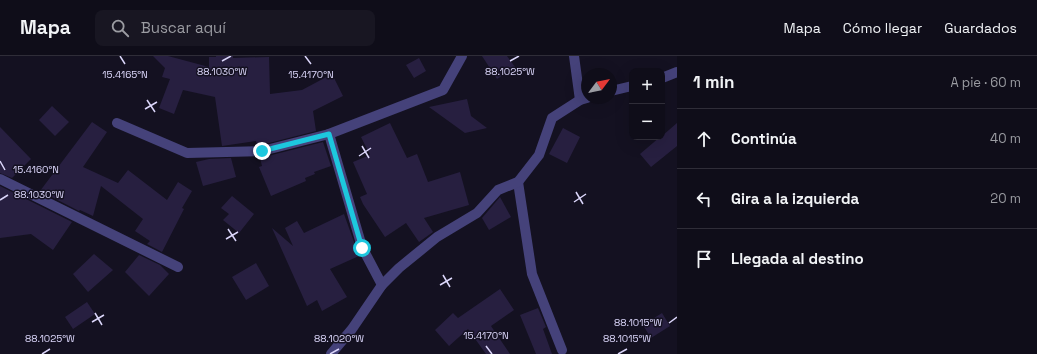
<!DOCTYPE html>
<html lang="es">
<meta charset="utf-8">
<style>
:root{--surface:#0f0d19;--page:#181622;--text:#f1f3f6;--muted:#9b9ca2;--line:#2f2d38}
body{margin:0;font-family:"Space Grotesk",sans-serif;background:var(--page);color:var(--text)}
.controls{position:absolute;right:12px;top:12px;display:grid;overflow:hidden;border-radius:8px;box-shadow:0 4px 16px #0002}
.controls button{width:36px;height:36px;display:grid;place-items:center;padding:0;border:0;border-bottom:1px solid var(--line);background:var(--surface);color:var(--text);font:20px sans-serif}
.compass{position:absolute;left:581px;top:12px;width:36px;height:36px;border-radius:50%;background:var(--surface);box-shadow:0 4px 16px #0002;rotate:58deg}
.stop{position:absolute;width:12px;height:12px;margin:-9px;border:3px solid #1dc7de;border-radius:50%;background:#fff}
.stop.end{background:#1dc7de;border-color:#fff;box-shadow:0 1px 4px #0008}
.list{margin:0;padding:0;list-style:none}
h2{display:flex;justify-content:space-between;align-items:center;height:52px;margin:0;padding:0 16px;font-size:17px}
h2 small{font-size:13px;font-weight:400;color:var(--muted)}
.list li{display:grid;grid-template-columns:26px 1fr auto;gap:12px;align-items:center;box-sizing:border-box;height:60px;padding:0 16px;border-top:1px solid var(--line)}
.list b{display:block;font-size:15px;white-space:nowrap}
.list em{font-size:13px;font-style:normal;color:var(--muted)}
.icon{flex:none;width:22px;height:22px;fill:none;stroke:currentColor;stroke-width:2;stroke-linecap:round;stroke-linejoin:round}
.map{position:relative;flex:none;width:677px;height:298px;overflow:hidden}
header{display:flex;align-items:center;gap:24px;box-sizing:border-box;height:56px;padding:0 20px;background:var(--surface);border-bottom:1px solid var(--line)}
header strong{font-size:19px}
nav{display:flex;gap:22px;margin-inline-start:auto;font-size:14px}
.search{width:280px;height:36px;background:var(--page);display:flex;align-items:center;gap:10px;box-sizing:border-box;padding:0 14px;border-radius:8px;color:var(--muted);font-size:15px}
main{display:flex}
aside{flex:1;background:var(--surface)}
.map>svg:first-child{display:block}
.building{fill:#271f40}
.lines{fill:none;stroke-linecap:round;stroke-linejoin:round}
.minor{stroke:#45427a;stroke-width:10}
.route{stroke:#1dc7de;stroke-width:5}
.ticks{fill:none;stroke:#dbd6fa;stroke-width:1.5}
.ticks-label{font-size:10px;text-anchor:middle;fill:#dbd6fa;stroke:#141121;stroke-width:3;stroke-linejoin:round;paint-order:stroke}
</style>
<header>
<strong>Mapa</strong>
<div class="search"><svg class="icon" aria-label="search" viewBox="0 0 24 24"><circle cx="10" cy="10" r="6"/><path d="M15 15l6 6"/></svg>Buscar aquí</div>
<nav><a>Mapa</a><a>Cómo llegar</a><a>Guardados</a></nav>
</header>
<main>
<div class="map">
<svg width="677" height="298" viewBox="0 0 677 298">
<rect width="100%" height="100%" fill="#141121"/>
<g class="building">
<polygon points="153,0 168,0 209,11 209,1 216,1 216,0 233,0 233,2 269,1 270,38 302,34 332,18 343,40 313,55 316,75 261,89 257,89 256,85 222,90 215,41 183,34 174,58 159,52 170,23 162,21 165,12"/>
<polygon points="482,0 507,0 515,11 497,23"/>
<polygon points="419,2 426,15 414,22 406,9"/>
<polygon points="467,43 471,60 487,72 465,77 429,51"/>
<polygon points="52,50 69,66 55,80 39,64"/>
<polygon points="92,66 107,76 83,111 118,127 128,114 167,144 178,126 192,135 182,152 184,153 162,196 147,188 150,185 135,175 143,163 101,130 93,160 80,154 79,155 40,135"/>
<polygon points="390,67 407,102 417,98 428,126 460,116 469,149 424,162 433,176 419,186 406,167 385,181 363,148 360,141 367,138 353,106 370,99 361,81"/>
<polygon points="677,67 677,90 651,111 640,98 660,81 662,81 662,80"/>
<polygon points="0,71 31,103 12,122 0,117"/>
<polygon points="563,72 580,81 567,107 549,98"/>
<polygon points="323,86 331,110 314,116 315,118 305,122 306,125 271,140 259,111 262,110 260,102"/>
<polygon points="231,102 236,121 203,130 196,106 209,103"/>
<polygon points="0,130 72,166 53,194 31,178 0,182"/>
<polygon points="232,140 254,158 239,177 223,164 229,158 221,152"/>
<polygon points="500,141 511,161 489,174 482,162"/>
<polygon points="344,158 359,200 330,213 347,241 322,255 317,244 307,250 272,172 293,190 285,172 297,165 304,177"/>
<polygon points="94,198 113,214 88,236 73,218"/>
<polygon points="139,199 160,209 169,218 149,240 125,216"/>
<polygon points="256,207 269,230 246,244 232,221"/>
<polygon points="500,233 514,254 491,270 510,298 486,298 468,273 449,290 435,274 453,257 458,262"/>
<polygon points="87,246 95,258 73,273 65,261"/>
<polygon points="538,252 546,271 543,273 552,298 536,298 520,259"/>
<polygon points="662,257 670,270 651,282 643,269"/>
</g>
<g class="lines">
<g class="minor">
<polyline points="574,0 580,44"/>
<polyline points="662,22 677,16"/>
<polyline points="611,35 632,30"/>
<polyline points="117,67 187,97 262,95 329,78"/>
<polyline points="0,123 178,211"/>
<polyline points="518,126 532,218 562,294"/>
<polyline points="382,229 362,191 329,78 443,34 462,0"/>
<polyline points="331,298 352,273 382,229 399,212 437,181 477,157 498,134 518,126 539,99 552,62 580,44 587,42"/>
</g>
</g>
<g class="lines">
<polyline class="route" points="262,95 329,78 362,192"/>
</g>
<path class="ticks" d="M 120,0 L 125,8M 305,0 L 311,8M 222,5 L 231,0M 510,5 L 519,0M 147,44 L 155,56M 145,53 L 157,46M 362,90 L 369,102M 359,100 L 371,92M 0,105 L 5,114M 576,136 L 583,148M 0,144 L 8,139M 574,146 L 586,138M 228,173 L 236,185M 226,183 L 238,176M 443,219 L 450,231M 440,229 L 452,222M 95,257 L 102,269M 92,266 L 104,259M 669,267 L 677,261M 486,290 L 492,298M 42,298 L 50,293M 330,298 L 339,293M 618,298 L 627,293"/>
<g class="ticks-label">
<text x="222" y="19">88.1030°W</text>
<text x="510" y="19">88.1025°W</text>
<text x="125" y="22">15.4165°N</text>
<text x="311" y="22">15.4170°N</text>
<text x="36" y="117">15.4160°N</text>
<text x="39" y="142">88.1030°W</text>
<text x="638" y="270">88.1015°W</text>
<text x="486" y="283">15.4170°N</text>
<text x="50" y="286">88.1025°W</text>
<text x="339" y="286">88.1020°W</text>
<text x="627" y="286">88.1015°W</text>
</g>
</svg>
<div class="controls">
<button>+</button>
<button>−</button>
</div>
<svg class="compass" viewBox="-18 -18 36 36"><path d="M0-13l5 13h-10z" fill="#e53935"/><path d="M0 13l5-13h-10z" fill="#9b9ca2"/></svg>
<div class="stop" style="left:362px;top:192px"></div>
<div class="stop end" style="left:262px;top:95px"></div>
</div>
<aside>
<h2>1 min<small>A pie · 60 m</small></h2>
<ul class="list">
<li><svg class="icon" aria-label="ahead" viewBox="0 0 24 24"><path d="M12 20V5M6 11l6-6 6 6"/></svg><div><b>Continúa</b></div><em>40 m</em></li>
<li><svg class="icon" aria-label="left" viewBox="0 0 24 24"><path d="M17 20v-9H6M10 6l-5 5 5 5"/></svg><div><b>Gira a la izquierda</b></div><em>20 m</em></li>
<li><svg class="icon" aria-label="arrive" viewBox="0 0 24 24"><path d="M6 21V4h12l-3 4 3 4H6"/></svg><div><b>Llegada al destino</b></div></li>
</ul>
</aside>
</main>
